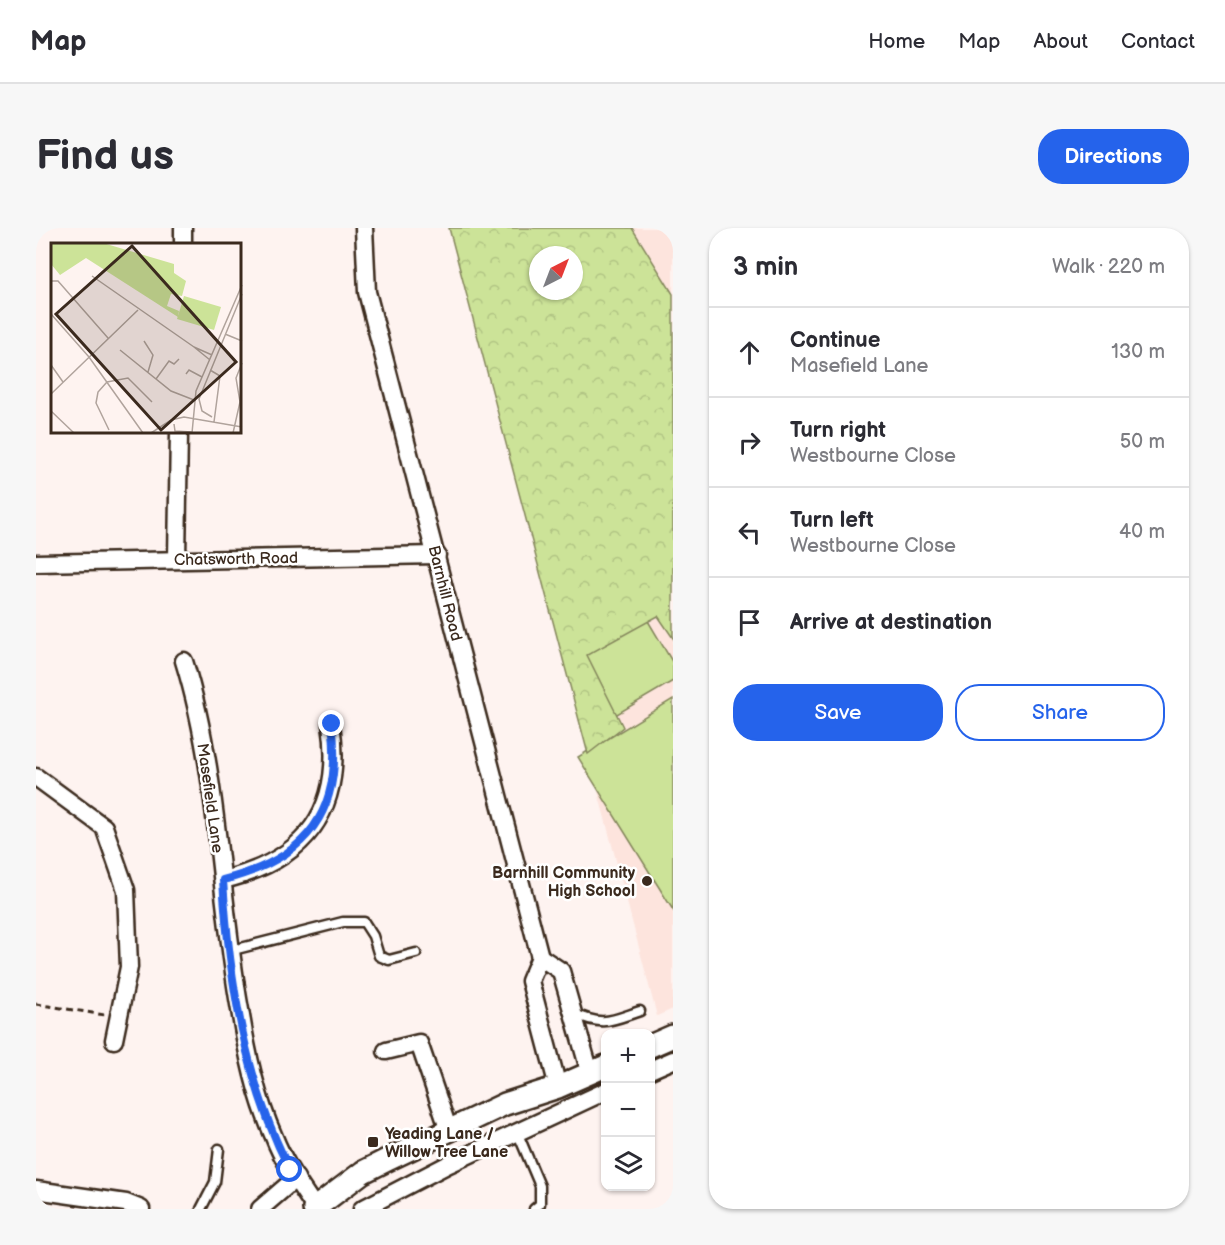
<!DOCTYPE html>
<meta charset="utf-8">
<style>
:root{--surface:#fff;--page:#f7f7f7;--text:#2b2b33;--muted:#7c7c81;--line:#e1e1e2;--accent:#2563eb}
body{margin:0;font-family:"Balsamiq Sans",sans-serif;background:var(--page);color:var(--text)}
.controls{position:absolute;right:18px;bottom:18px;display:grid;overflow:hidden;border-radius:12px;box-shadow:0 2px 4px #0004}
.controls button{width:54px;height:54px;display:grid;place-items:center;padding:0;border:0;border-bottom:2px solid var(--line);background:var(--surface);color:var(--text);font:30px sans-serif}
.compass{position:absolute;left:493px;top:18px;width:54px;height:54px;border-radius:50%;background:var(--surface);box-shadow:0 2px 4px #0004;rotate:42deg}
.stop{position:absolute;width:18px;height:18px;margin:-14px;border:4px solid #2563eb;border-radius:50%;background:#fff}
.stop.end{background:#2563eb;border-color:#fff;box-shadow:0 2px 6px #0008}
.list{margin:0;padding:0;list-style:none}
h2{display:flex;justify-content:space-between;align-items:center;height:78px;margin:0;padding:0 24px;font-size:26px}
h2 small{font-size:20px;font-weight:400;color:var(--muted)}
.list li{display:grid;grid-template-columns:39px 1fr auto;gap:18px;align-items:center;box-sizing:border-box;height:90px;padding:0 24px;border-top:2px solid var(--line)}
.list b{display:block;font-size:22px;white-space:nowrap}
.list p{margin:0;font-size:20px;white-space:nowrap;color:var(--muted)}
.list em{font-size:20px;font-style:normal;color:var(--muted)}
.actions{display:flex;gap:12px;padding:18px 24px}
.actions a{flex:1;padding:14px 0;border:2px solid var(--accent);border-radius:24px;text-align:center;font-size:21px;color:var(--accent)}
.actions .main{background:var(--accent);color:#fff}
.icon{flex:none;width:33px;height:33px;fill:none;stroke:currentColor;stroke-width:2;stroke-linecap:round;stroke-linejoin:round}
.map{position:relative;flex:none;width:637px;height:981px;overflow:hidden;border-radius:24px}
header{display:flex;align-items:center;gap:36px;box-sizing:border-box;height:84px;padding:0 30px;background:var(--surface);border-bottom:2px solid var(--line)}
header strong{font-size:28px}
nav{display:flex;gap:33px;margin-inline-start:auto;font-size:21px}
.intro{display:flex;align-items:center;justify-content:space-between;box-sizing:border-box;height:144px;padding:0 36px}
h1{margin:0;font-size:42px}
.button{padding:15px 27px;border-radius:24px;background:var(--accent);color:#fff;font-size:21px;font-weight:700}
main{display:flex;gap:36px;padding:0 36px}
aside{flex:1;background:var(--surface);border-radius:24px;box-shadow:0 2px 4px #0004}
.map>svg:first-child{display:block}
.built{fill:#fde4dd}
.grass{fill:#cce398;stroke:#84865b;stroke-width:1.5}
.park{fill:url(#park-crowns);stroke:#84865b;stroke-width:1.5;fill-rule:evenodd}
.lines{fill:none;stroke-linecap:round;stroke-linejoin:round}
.service-casing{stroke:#3b2a1e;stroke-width:13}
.minor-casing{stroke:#3b2a1e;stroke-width:21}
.tertiary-casing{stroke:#3b2a1e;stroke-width:26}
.path{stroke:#3b2a1e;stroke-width:3;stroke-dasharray:6 4.5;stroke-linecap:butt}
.service{stroke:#fff;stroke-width:8}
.minor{stroke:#fff;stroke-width:16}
.tertiary{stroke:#fff;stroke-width:21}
.route{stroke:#2563eb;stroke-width:8}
.poi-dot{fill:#3b2a1e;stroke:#fff;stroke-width:2}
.labels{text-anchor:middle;stroke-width:5;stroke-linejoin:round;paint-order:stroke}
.street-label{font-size:16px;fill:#3b2a1e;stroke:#fff}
.poi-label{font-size:16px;font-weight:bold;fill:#3b2a1e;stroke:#fff;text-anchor:end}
.inset-road{fill:none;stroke:#b0a39c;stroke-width:1.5}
.view{fill:#3b2a1e;fill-opacity:0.15;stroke:#3b2a1e;stroke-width:3}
.inset-edge{fill:none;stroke:#3b2a1e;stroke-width:3}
</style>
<header>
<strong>Map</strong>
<nav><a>Home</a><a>Map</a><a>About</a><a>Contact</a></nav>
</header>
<div class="intro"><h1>Find us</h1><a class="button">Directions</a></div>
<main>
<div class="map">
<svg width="637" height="981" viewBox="0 0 637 981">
<defs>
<pattern id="park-crowns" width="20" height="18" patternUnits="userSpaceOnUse" patternTransform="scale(1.5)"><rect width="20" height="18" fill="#cce398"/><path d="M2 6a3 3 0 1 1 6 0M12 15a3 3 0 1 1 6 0" fill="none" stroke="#b0c383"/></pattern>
</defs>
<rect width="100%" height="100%" fill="#fef3f0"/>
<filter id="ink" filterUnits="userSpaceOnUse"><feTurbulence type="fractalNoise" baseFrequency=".0167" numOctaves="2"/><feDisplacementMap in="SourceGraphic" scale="12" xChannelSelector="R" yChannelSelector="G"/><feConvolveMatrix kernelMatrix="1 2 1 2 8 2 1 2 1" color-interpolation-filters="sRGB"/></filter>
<g filter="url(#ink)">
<g class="built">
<polygon points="596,0 637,0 637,66"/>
<polygon points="622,388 637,410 637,781 621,788 552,526 551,427"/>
</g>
<g class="grass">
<polygon points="602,376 637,435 637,453 576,489 533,416"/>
<polygon points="637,471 637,682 542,529"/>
</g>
<path class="park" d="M 413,0 L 596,0 L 637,66 L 637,410 L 622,388 L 551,427 L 587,499 L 552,526 ZM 502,27 L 538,27 L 538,63 L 502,63 Z"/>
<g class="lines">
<defs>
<g id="service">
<polyline points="193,723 307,694 328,694 337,708 343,728 353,732 380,725"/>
<path d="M 537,785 C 567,799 574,793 604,783"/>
<polyline points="482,906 504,958 504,976 498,981"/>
<polyline points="165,981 179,954 183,921"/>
</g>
<g id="minor">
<polyline points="328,0 331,64 504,729"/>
<polyline points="147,16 147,0"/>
<polyline points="141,331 143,204"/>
<polyline points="0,335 401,327"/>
<path d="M 148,433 C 183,546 183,667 204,782 C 211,825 220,869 238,909 C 248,935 264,957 279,980"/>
<polyline points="0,549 68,599 90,662 93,739 78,812"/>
<path d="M 187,652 C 270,632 308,582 295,496"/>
<polyline points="350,823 383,815 413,903"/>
<polyline points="614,842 637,832"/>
<polyline points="522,859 494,753 504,729 525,743 554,845"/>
<polyline points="0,962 90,975 105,981"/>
<polyline points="224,981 260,950"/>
<polyline points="326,981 413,936 570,863"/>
</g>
<g id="tertiary">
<polyline points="614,818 637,808"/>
<polyline points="278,981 327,944 351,932 469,876 522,859 570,838"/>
</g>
</defs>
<use href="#service" class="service-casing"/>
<use href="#minor" class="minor-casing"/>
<use href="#tertiary" class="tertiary-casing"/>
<polyline class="path" points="0,776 69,787"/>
<use href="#service" class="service"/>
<use href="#minor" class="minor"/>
<use href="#tertiary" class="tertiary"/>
</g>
</g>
<g class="lines" filter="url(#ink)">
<path class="route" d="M 254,942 C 209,854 193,751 187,652 C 271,631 308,583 296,496"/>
</g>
<g class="poi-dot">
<circle cx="611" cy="653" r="6"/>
<rect x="331" y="908" width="12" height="12" rx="3"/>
</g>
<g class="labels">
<g class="street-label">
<text transform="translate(200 330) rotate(-1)" y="6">Chatsworth Road</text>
<text transform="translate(410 365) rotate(76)" y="6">Barnhill Road</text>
<text transform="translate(175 570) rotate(82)" y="6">Masefield Lane</text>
</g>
<g class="poi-label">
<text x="599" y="650">Barnhill Community<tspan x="599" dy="18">High School</tspan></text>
<text x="349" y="911" text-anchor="start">Yeading Lane /<tspan x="349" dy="18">Willow Tree Lane</tspan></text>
</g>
</g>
<g transform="translate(15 15)">
<rect width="190" height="190" fill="#fef3f0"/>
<path d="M 133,53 L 170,64 L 163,87 L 126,76 Z" fill="#cce398"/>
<path d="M 0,0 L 52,0 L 123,21 L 123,30 L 135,38 L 131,53 L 120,51 L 116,63 L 128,68 L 127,74 L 35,15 L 9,32 L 0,21 Z" fill="#cce398"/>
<path class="inset-road" d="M 41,33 L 143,104M 0,38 L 7,38 L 57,95M 0,71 L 38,114 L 92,190M 174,91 L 191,98M 93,98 L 102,112 L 97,129M 69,107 L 120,148 L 143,157M 159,117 L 143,104 L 161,112M 0,122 L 12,139M 159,127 L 169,133 L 163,179M 135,131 L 138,127 L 151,134M 105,136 L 118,118 L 123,121 L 128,116M 0,151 L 87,67M 0,168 L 23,190M 161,174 L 151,168 L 148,156 L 191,51M 123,181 L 124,188 L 141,189M 58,187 L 45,160 L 47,149 L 56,139 L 77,135 L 101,159M 100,190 L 120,177 L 133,174 L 191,184M 141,190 L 145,148 L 191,42M 182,190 L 189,159 L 185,135 L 191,120"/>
<path class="view" d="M 81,3 L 185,119 L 110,187 L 5,71 Z"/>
<rect width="190" height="190" class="inset-edge"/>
</g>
</svg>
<div class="controls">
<button>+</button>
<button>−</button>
<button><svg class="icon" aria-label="layers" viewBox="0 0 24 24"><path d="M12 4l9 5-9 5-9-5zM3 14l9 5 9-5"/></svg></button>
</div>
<svg class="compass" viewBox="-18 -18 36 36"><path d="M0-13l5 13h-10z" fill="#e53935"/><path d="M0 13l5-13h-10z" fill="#7c7c81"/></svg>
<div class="stop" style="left:254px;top:942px"></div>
<div class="stop end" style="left:296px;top:496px"></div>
</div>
<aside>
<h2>3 min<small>Walk · 220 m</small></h2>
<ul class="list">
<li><svg class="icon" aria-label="ahead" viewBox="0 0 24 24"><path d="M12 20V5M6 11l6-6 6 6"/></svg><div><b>Continue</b><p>Masefield Lane</p></div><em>130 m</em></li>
<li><svg class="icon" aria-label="right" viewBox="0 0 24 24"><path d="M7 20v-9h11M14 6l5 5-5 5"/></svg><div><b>Turn right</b><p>Westbourne Close</p></div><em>50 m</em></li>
<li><svg class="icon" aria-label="left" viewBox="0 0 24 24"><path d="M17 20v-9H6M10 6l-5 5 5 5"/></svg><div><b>Turn left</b><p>Westbourne Close</p></div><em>40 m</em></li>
<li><svg class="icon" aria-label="arrive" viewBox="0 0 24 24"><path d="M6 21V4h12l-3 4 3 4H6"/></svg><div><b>Arrive at destination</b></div></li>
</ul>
<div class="actions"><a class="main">Save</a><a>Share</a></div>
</aside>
</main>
